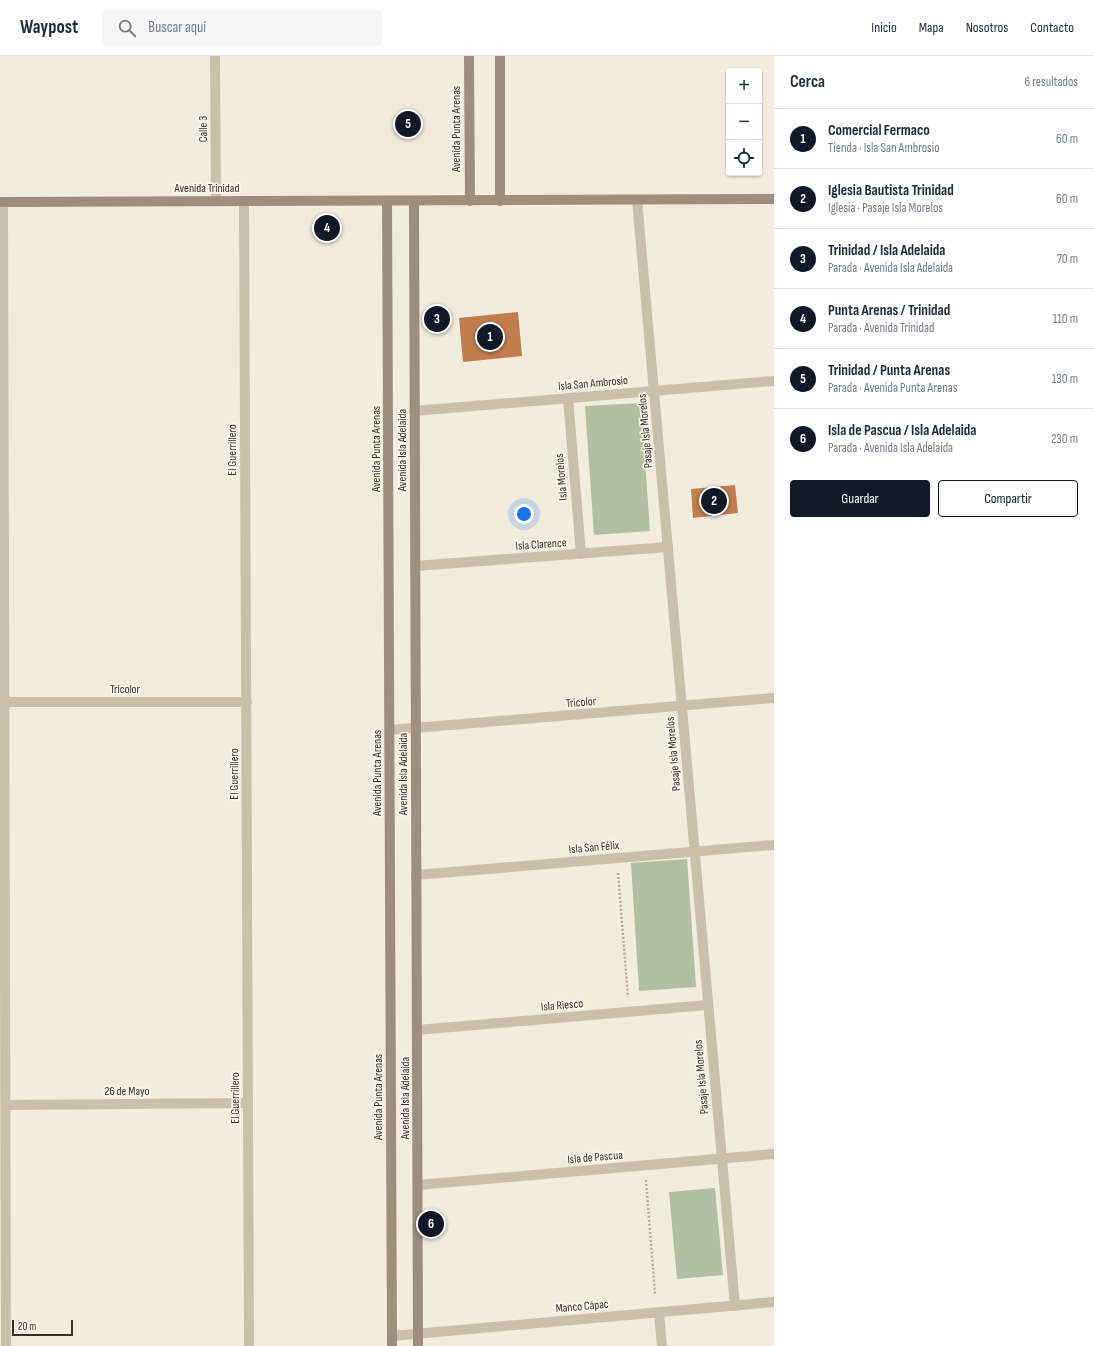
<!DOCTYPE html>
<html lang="es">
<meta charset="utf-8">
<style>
:root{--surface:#fff;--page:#f6f6f7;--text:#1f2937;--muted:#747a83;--line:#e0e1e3;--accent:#111827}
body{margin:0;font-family:"Sofia Sans Condensed",sans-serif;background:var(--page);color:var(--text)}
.controls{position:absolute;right:12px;top:12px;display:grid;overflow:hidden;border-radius:4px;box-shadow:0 1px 3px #0004}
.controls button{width:36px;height:36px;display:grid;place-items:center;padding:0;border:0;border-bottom:1px solid var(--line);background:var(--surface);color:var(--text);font:20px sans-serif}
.scale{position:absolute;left:12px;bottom:10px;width:61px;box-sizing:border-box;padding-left:4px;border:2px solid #38312a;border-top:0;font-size:11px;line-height:14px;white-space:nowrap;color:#38312a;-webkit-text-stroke:3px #f9f5ec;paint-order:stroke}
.you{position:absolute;left:524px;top:458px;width:14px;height:14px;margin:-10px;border:3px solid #fff;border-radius:50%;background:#1a73e8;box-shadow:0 0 0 6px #1a73e833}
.badge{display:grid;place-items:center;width:26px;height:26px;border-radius:50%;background:var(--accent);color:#fff;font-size:13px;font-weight:700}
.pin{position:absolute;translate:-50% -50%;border:2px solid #fff;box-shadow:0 1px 4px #0006}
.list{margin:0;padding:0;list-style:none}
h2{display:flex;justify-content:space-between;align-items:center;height:52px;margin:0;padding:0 16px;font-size:17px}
h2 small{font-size:13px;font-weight:400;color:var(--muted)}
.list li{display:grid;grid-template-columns:26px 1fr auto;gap:12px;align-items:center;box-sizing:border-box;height:60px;padding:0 16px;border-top:1px solid var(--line)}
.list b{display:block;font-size:15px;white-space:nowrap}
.list p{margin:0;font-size:13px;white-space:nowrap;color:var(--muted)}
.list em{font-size:13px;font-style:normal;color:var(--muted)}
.actions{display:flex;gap:8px;padding:12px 16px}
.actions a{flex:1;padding:9px 0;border:1px solid var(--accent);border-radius:4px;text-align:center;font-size:14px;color:var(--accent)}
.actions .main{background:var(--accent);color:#fff}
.icon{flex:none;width:22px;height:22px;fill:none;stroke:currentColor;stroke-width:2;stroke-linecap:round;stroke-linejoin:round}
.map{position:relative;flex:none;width:774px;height:1290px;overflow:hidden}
header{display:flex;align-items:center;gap:24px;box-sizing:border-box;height:56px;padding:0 20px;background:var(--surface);border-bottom:1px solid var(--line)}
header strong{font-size:19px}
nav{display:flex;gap:22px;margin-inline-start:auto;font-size:14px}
.search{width:280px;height:36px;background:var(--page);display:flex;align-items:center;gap:10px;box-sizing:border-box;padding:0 14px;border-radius:4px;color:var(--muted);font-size:15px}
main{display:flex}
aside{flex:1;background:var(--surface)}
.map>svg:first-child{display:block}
.green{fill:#b0c0a0}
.building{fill:#c07e4f}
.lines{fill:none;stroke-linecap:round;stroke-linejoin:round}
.path{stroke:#b5a996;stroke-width:2.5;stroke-dasharray:2 2;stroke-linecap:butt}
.street{stroke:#cabfab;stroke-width:10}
.secondary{stroke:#9d8e7d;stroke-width:10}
.labels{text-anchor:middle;stroke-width:3.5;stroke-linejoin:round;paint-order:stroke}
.street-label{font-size:12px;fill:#38312a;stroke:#f9f5ec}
</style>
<header>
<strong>Waypost</strong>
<div class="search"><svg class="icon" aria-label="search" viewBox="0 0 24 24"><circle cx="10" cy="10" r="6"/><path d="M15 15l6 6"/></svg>Buscar aquí</div>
<nav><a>Inicio</a><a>Mapa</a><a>Nosotros</a><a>Contacto</a></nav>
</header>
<main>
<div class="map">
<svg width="774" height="1290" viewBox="0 0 774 1290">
<rect width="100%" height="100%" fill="#f2ecdf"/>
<g class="green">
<polygon points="641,347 650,475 594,479 585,350"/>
<polygon points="687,803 696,931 639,935 631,807"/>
<polygon points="715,1132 723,1219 677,1223 669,1136"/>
</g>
<g class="building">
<polygon points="518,256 522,300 463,306 459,262"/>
<polygon points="735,429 738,457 693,462 691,433"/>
</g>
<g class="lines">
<g class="path">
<polyline points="618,817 628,941"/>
<polyline points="646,1124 655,1238"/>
</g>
<g class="street">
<polyline points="215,0 216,145"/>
<polyline points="637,144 735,1250"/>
<polyline points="244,145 249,1290"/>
<polyline points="3,146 6,1290"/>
<polyline points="568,342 581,498"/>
<polyline points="414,355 774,325"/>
<polyline points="415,510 668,491"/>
<polyline points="4,646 247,646"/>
<polyline points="390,674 774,642"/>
<polyline points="416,819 774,789"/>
<polyline points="417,974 708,949"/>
<polyline points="6,1049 248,1047"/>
<polyline points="418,1129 774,1098"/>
<polyline points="659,1257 662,1290"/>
<polyline points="392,1280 774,1246"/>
</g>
<g class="secondary">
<polyline points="469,0 470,145"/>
<polyline points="500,0 500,145"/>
<polyline points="387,145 392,1290"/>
<polyline points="414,145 418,1290"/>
<polyline points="0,146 774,143"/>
</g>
</g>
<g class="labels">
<g class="street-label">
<text transform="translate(203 73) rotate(-90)" y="4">Calle 3</text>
<text transform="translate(456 73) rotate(-90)" y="4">Avenida Punta Arenas</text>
<text x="207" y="136">Avenida Trinidad</text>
<text transform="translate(593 327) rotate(-5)" y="4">Isla San Ambrosio</text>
<text transform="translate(645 375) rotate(-95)" y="4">Pasaje Isla Morelos</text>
<text transform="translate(376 393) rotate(-90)" y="4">Avenida Punta Arenas</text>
<text transform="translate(232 394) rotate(-90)" y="4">El Guerrillero</text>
<text transform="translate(402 394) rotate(-90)" y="4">Avenida Isla Adelaida</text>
<text transform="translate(561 421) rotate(-95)" y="4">Isla Morelos</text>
<text transform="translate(541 488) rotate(-4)" y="4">Isla Clarence</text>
<text x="125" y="637">Tricolor</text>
<text transform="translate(581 646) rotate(-5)" y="4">Tricolor</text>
<text transform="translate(673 698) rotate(-95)" y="4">Pasaje Isla Morelos</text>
<text transform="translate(377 717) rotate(-90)" y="4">Avenida Punta Arenas</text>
<text transform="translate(234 718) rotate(-90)" y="4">El Guerrillero</text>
<text transform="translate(403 718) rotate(-90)" y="4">Avenida Isla Adelaida</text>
<text transform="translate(594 791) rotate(-5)" y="4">Isla San Félix</text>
<text transform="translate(562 949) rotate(-5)" y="4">Isla Riesco</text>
<text transform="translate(701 1021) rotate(-95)" y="4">Pasaje Isla Morelos</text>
<text x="127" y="1039">26 de Mayo</text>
<text transform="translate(378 1041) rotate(-90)" y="4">Avenida Punta Arenas</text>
<text transform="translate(235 1042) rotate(-90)" y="4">El Guerrillero</text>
<text transform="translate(405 1042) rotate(-90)" y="4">Avenida Isla Adelaida</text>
<text transform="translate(595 1101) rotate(-5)" y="4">Isla de Pascua</text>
<text transform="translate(582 1250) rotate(-5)" y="4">Manco Cápac</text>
</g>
</g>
</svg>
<div class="controls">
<button>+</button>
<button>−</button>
<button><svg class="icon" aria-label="locate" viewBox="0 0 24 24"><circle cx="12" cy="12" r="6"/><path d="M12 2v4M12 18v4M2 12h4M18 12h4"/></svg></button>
</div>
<div class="scale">20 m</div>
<div class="you"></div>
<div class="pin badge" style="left:490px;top:281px">1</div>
<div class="pin badge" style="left:714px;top:445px">2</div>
<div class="pin badge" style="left:437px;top:263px">3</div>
<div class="pin badge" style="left:327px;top:172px">4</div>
<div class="pin badge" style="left:408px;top:68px">5</div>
<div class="pin badge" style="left:431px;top:1168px">6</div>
</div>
<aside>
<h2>Cerca<small>6 resultados</small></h2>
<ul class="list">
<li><span class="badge">1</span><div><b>Comercial Fermaco</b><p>Tienda · Isla San Ambrosio</p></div><em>60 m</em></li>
<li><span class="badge">2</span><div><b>Iglesia Bautista Trinidad</b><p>Iglesia · Pasaje Isla Morelos</p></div><em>60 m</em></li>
<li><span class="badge">3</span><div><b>Trinidad / Isla Adelaida</b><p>Parada · Avenida Isla Adelaida</p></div><em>70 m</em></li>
<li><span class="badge">4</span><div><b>Punta Arenas / Trinidad</b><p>Parada · Avenida Trinidad</p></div><em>110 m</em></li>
<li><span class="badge">5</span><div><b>Trinidad / Punta Arenas</b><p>Parada · Avenida Punta Arenas</p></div><em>130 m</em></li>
<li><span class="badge">6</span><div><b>Isla de Pascua / Isla Adelaida</b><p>Parada · Avenida Isla Adelaida</p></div><em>230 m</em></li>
</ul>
<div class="actions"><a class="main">Guardar</a><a>Compartir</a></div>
</aside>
</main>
